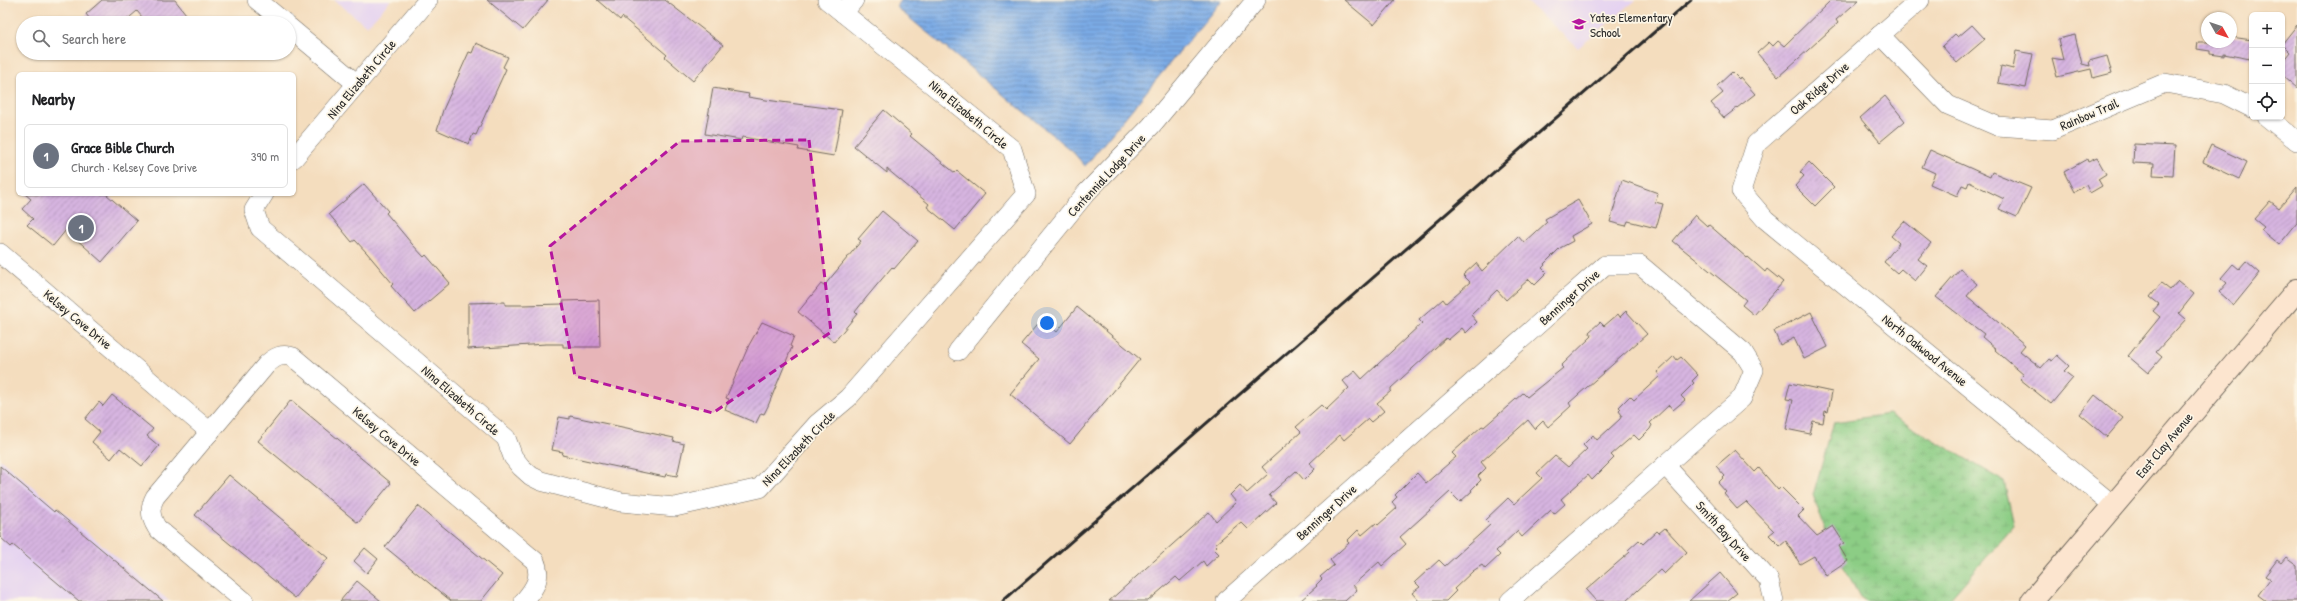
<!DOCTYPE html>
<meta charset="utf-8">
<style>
:root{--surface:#fff;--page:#f2f2f2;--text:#202124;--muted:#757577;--line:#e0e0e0;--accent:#0b8043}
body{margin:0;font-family:"Patrick Hand",sans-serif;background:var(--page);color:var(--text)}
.controls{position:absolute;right:12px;top:12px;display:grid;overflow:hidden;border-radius:6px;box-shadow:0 1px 3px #0004}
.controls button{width:36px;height:36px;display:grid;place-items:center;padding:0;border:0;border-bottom:1px solid var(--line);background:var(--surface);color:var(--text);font:20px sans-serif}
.compass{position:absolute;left:2201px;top:12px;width:36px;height:36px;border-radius:50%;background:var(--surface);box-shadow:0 1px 3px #0004;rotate:130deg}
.you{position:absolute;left:1047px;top:323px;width:14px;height:14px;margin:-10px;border:3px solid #fff;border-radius:50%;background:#1a73e8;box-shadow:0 0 0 6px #1a73e833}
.badge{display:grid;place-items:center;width:26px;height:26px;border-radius:50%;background:var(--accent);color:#fff;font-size:13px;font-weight:700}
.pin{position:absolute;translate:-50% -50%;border:2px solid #fff;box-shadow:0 1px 4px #0006}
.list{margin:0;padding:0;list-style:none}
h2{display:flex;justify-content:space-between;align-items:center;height:52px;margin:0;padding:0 16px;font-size:17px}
h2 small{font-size:13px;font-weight:400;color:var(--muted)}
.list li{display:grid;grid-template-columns:26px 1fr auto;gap:12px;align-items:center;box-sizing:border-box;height:64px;margin:0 8px 8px;padding:0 8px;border:1px solid var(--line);border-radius:6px}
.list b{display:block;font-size:15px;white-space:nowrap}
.list p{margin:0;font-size:13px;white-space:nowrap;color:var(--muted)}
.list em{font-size:13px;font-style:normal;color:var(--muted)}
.icon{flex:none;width:22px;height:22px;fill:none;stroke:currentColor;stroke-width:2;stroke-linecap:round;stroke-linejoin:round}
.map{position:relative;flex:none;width:2297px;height:601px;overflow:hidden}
.search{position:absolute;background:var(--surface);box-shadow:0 1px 3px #0004;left:16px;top:16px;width:280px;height:44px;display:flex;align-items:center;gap:10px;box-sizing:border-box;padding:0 14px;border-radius:22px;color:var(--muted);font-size:15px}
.panel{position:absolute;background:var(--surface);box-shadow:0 1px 3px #0004;left:16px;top:72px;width:280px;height:124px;border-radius:6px}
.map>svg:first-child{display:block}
.built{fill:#e5d3f1}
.wetland{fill:url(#wetland-marsh);stroke:#5c7c58}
.water{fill:url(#water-rules);stroke:#536b88}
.building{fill:url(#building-hatch)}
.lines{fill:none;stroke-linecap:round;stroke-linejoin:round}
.street-casing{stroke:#71695e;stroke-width:20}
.secondary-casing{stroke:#71695e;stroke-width:24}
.street{stroke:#fff;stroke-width:19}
.secondary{stroke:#fce5cf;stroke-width:22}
.rail{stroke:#2b2b2b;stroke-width:3}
.marked{fill:#b5179e;fill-opacity:0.2;stroke:#b5179e;stroke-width:3;stroke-dasharray:8 5;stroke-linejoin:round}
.labels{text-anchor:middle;stroke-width:3.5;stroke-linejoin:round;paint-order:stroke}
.poi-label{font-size:13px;fill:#2b2b2b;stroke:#fcf5e5;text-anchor:start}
.street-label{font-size:13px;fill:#2b2b2b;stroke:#fcf5e5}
</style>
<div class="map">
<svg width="2297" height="601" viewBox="0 0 2297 601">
<defs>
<pattern id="wetland-marsh" width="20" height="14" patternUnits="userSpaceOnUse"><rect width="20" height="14" fill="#8ccd85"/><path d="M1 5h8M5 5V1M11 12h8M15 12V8" fill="none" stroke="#79b073"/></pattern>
<pattern id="water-rules" width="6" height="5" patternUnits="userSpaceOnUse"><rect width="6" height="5" fill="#7babe6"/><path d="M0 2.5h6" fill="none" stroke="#658bbb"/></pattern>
<pattern id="building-hatch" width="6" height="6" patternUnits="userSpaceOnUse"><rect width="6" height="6" fill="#d7b5e1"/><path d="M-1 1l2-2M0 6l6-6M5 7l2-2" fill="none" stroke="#af93b7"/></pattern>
</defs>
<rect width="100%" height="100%" fill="#fcf5e5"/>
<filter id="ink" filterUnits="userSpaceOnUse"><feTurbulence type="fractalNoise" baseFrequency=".025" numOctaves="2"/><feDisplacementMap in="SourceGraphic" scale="8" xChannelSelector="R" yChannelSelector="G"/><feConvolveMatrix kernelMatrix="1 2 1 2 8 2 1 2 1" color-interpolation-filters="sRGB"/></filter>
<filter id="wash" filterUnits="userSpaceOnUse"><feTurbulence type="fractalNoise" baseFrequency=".012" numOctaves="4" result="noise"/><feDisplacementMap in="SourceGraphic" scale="16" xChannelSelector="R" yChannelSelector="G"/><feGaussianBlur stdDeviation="0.9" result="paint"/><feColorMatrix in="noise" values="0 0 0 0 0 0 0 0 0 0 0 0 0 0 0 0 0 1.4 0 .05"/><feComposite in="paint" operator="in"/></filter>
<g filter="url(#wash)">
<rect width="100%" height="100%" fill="#f4ddbe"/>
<g class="built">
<polygon points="334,0 391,0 367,26"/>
<polygon points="1525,0 1636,0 1578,48"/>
<polygon points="0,459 8,466 169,601 0,601"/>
</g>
<polygon class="wetland" points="1889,414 2004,481 2014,526 1948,601 1866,601 1860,597 1829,540 1813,495 1834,422"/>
<polygon class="water" points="901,0 1222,0 1085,166 1073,152 896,7"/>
<g id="blocks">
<g class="building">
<polygon points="102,0 175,0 193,23 147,23 137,11 123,23 93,23 86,14"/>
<polygon points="487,0 548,0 523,30"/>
<polygon points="597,0 665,0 723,45 693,81 665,57 667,55 622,17 620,20"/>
<polygon points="1344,0 1395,0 1374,25"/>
<polygon points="1831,0 1859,0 1836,20 1838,23 1778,77 1757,53 1769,42 1773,46 1778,41 1784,46"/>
<polygon points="1972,25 1985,39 1957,63 1942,46 1955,34 1958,37"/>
<polygon points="2297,25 2297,88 2282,75 2282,62 2290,52 2282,44"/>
<polygon points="2075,35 2082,64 2090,66 2089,61 2107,56 2112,73 2093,78 2091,69 2057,77 2052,58 2063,60 2058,39"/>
<polygon points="2231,37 2252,40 2250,59 2224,54 2224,56 2210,54 2210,51 2197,49 2198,42 2231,42"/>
<polygon points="476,43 508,57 503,67 506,69 476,135 473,134 469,144 437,130 443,110 469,52 472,53"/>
<polygon points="2016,51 2033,54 2026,88 1998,83 2001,66 2013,69"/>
<polygon points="1732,72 1739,79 1740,77 1755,94 1724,118 1711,103 1723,93 1717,86"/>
<polygon points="713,88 749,94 748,97 766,100 842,110 834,156 798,150 799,147 759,140 742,137 741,140 705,134"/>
<polygon points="1885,96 1905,121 1880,142 1860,118"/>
<polygon points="884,110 912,134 910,136 955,173 957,171 985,194 955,230 927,207 929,204 887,169 887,173 854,146"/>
<polygon points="2134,144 2175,146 2173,176 2153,175 2154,164 2133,163"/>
<polygon points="2211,145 2247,162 2239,179 2203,162"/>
<polygon points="1930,150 1990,177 1992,172 2031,188 2017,217 1999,209 2004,199 1969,182 1967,187 1962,185 1957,196 1930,184 1935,173 1922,167"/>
<polygon points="2097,158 2106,174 2098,179 2102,186 2090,193 2086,185 2074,192 2064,172 2087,159 2088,162"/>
<polygon points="1809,162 1834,187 1815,206 1795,186 1804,176 1800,172"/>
<polygon points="1622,180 1658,193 1655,202 1663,204 1656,228 1628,221 1626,226 1610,222"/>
<polygon points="364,184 388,211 386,213 412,244 424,257 426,255 450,283 415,313 391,286 393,284 367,253 355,240 352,242 329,214"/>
<polygon points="2297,187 2297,223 2279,245 2261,230 2264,227 2254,219 2270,201 2279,208"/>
<polygon points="25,194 106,194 137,221 102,262 66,230 53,246 27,225 33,219 22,209 31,199"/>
<polygon points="1578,200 1592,224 1571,236 1573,241 1560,248 1544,264 1545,265 1542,268 1547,273 1535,285 1529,279 1506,300 1497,290 1471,315 1477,322 1466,333 1462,328 1448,340 1446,338 1391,388 1391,391 1377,403 1384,411 1371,422 1368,419 1344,440 1340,435 1310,463 1315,469 1304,480 1296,471 1269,495 1276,503 1248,529 1241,522 1215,544 1217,546 1214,549 1219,554 1206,566 1203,561 1180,581 1176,577 1148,601 1109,601 1209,512 1216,521 1236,502 1230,495 1240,485 1247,493 1268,474 1262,467 1301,432 1296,427 1321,405 1326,410 1349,388 1343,381 1355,371 1362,379 1422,323 1419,320 1443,299 1446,303 1470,282 1463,275 1476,263 1482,271 1518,236 1524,243 1547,222 1545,219"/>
<polygon points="882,211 918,241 894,269 892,267 866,298 855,312 857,314 834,342 798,312 821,284 824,286 843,263 861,241 858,239"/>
<polygon points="1695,215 1707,226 1708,224 1747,258 1748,257 1765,272 1767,269 1783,282 1754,315 1742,305 1746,300 1673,241"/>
<polygon points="1904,221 1931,243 1918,259 1927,266 1915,281 1901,269 1897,273 1884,262 1899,243 1891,236"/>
<polygon points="2246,261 2260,273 2234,305 2219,292 2227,283 2221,278 2233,264 2239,269"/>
<polygon points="1960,269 1977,284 1967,296 2025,345 2020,351 2041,368 2049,359 2052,361 2057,355 2069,366 2064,371 2073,378 2051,404 2020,379 2024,375 1995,350 1996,349 1982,337 1984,334 1936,297"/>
<polygon points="2178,281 2194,294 2179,313 2186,319 2156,352 2162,357 2148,373 2128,356 2160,317 2153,311 2159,304 2150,297 2161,283 2170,290"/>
<polygon points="599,300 600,347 563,347 563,344 546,344 468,349 468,303 505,302 505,305 522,305 563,304 563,301"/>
<polygon points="1077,307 1140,359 1070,444 1010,394 1039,359 1021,344 1042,319 1057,332"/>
<polygon points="1626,311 1647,334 1569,403 1571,406 1548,427 1543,421 1535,429 1528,420 1481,462 1486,468 1478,476 1481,480 1471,490 1472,491 1460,502 1450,492 1400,537 1406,544 1382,566 1379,562 1353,585 1357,590 1345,601 1300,601 1317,586 1316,585 1322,579 1320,577 1334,565 1330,560 1349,543 1347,541 1358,530 1362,535 1376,523 1378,525 1397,508 1392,502 1397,497 1395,495 1417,473 1426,483 1456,457 1452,453 1482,426 1484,427 1523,393 1527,397 1563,368 1561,366 1592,336 1589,332 1600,322 1604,326 1618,314 1620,317"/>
<polygon points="1811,312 1828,347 1804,359 1794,338 1780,345 1774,331"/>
<polygon points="762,322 794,336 790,346 792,347 768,406 764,414 761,413 756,423 725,410 729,399 726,398 749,345"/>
<polygon points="1674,356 1677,360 1681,357 1698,375 1692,381 1694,383 1681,396 1685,400 1673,410 1669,405 1650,423 1652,425 1650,429 1639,440 1634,435 1611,455 1614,458 1592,480 1588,475 1561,499 1565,504 1554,514 1551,510 1522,537 1517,531 1496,551 1500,555 1485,569 1482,565 1473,571 1454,589 1456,591 1446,601 1419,601 1412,593 1420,587 1415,582 1439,560 1445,566 1490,525 1485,520 1508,498 1514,504 1542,478 1537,473 1555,456 1568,467 1587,449 1583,445 1593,435 1597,440 1620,419 1622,415 1619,411 1621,409 1619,407 1630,396 1634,400 1660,376 1657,372"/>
<polygon points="1790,383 1832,392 1828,412 1825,411 1823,423 1813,421 1810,434 1786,429 1793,400 1786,399"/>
<polygon points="112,395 153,429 147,436 159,446 142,466 120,448 111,459 92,442 100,432 85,419 99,402 103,406"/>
<polygon points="2095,395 2123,418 2107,437 2080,414"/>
<polygon points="291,400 391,483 358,523 258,441"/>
<polygon points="570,416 674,438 673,441 684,444 677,476 666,474 665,477 603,464 562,455 563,452 552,450 559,417 570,419"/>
<polygon points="1735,450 1755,472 1759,468 1778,490 1781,487 1804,510 1798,516 1817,536 1833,526 1844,543 1839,546 1848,561 1826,576 1814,556 1800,564 1786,541 1780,546 1769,535 1774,531 1746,502 1737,509 1724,494 1726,492 1718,483 1725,476 1716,466"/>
<polygon points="0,466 54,512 55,510 163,601 79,601 13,545 11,547 0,537"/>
<polygon points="229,475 328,558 295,598 195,515"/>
<polygon points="418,506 502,575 481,601 451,601 385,547"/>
<polygon points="1665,528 1687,552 1664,574 1660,570 1626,601 1596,601 1586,590 1630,552 1628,550 1639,540 1643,544 1657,531 1659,533"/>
<polygon points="365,548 378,559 367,573 354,561"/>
<polygon points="2286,557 2297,565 2297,601 2266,601 2258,595 2270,579 2265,576 2277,560 2281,563"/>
<polygon points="1720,573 1737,593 1727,601 1689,601"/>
<polygon points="357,581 381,601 340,601"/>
</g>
</g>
</g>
<g filter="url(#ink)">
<use href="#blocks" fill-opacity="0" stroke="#71695e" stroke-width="1"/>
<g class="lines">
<defs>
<g id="street">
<polyline points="257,0 285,23"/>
<polyline points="1920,0 1756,144 1741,191 1765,219 2113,505"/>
<polyline points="843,13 854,0"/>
<polyline points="289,27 357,84"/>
<polyline points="1880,35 1948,105 1997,126 2053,130 2165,83 2224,94 2252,108"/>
<polyline points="2267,117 2297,141"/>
<polyline points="294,158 428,0"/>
<polyline points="264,194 254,210 260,228 506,438 513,457 521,467 531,476 541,481 621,502 675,507 760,488 817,424 848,398 1026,194 1012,149 827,0"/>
<polyline points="0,253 210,432"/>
<polyline points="958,351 1086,193 1151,126 1256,0"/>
<polyline points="1665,465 1769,580 1774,601"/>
<path d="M 244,601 L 157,528 C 150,517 149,508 155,497 L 267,364 C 275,357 282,353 293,357 L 535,561 C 542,577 535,588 524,601"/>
<polyline points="1226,601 1605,265 1640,265 1743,352 1754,370 1742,398 1510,601"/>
</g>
<polyline id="secondary" points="2032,601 2297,290"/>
</defs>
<use href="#street" class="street-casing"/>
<use href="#secondary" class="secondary-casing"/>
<use href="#street" class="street"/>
<use href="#secondary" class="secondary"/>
<polyline class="rail" points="1003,601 1691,0"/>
</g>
</g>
<path class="marked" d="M 809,140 L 831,332 L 713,413 L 575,376 L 550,246 L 680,141 Z"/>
<defs>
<symbol id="school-bare" viewBox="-9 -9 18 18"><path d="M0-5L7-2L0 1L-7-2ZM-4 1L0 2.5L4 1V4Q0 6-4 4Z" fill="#b5179e" stroke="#fcf5e5" stroke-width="2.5" paint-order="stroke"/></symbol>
</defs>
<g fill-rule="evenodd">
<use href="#school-bare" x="1569" y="14" width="20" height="20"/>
</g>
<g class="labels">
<g class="poi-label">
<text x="1590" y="22">Yates Elementary<tspan x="1590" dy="15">School</tspan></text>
</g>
<g class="street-label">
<text transform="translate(361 79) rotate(-50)" y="5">Nina Elizabeth Circle</text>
<text transform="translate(1819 88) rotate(-41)" y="5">Oak Ridge Drive</text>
<text transform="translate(969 114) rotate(40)" y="5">Nina Elizabeth Circle</text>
<text transform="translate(2089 114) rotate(-23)" y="5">Rainbow Trail</text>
<text transform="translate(1106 175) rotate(-47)" y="5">Centennial Lodge Drive</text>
<text transform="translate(1569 297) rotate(-42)" y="5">Benninger Drive</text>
<text transform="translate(78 319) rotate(40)" y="5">Kelsey Cove Drive</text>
<text transform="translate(1925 350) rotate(39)" y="5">North Oakwood Avenue</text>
<text transform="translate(461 400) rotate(41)" y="5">Nina Elizabeth Circle</text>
<text transform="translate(387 436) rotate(40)" y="5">Kelsey Cove Drive</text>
<text transform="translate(2164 445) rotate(-50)" y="5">East Clay Avenue</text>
<text transform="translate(798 448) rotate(-46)" y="5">Nina Elizabeth Circle</text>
<text transform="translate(1326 512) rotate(-42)" y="5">Benninger Drive</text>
<text transform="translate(1724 531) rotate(48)" y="5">Smith Bay Drive</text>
</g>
</g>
</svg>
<div class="controls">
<button>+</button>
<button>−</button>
<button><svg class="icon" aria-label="locate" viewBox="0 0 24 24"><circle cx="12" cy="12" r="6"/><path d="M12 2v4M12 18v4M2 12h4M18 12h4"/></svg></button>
</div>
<svg class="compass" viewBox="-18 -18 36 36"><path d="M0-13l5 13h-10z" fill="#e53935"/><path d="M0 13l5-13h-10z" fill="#757577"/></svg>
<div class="you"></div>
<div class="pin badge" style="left:81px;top:228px;background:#6b7280">1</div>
<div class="search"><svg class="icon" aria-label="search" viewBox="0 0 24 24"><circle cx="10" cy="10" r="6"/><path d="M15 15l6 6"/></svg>Search here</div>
<section class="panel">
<h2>Nearby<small></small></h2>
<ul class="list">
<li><span class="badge" style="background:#6b7280">1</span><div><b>Grace Bible Church</b><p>Church · Kelsey Cove Drive</p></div><em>390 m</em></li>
</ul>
</section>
</div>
